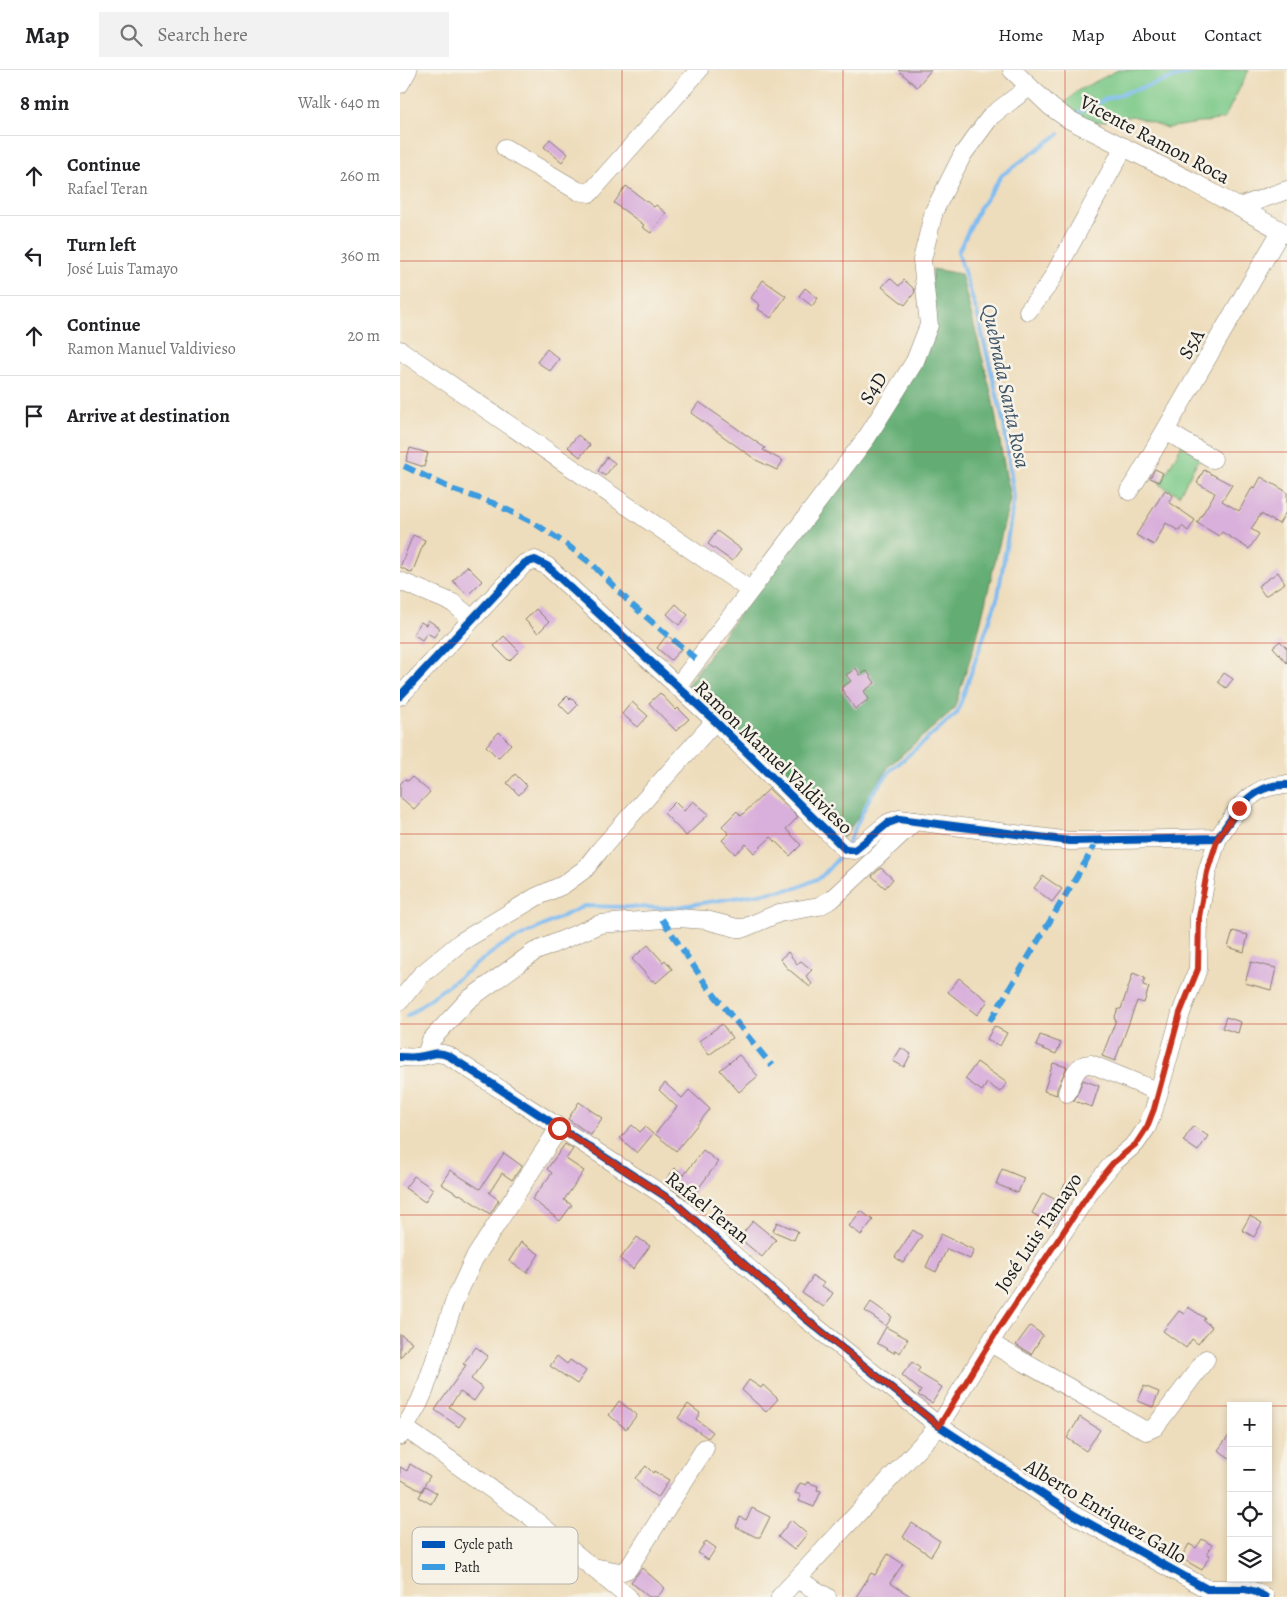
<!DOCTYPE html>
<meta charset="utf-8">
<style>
:root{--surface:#fff;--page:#f2f2f2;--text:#202124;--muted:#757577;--line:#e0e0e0}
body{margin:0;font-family:Alegreya,serif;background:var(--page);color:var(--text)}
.controls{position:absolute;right:15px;bottom:15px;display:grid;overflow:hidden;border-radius:0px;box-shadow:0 2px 8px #0003}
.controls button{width:45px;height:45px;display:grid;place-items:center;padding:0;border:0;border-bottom:1px solid var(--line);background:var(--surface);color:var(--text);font:25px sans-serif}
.stop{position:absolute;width:15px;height:15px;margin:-11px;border:4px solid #c8321e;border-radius:50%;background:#fff}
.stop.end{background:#c8321e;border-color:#fff;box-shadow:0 1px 5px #0008}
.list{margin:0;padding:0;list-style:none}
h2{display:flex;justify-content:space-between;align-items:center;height:65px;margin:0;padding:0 20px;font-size:21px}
h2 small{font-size:16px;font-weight:400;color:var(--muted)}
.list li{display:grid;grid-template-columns:32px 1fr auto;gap:15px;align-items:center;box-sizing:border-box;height:80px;padding:0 20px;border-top:1px solid var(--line)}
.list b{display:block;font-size:19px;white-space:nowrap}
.list p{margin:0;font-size:16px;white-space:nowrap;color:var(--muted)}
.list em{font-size:16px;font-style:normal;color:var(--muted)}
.icon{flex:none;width:28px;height:28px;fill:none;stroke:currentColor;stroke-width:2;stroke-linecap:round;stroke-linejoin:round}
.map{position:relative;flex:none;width:887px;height:1527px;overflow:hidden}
header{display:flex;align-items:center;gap:30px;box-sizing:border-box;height:70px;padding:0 25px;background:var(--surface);border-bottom:1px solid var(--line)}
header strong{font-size:24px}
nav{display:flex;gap:28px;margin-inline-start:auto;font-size:18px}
.search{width:350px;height:45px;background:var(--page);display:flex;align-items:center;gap:12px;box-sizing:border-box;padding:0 18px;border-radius:0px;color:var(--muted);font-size:19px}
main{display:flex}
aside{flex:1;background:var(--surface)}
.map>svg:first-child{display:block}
.green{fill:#7bc988;stroke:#4c7252}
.forest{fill:#64ad74;stroke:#406448}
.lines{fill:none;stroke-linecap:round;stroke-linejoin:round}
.stream{stroke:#7ebcf2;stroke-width:4}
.building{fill:#d9b0dc}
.minor-casing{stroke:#857c6c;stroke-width:19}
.minor{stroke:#fff;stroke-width:18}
.quiet{stroke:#3c9bdf;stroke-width:6;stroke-dasharray:12 6;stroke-linecap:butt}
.cycleway-casing{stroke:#f7f3e8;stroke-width:11}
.cycleway{stroke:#0057b8;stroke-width:8}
.route{stroke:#c8321e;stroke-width:6}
.grid{fill:none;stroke:#c8321e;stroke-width:1;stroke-opacity:0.55}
.labels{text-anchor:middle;stroke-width:5;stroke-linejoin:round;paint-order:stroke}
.street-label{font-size:20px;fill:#1c1c1c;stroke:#f7f3e8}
.water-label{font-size:21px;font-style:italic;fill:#3e5467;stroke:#f7f3e8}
.key{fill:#f7f3e8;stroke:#b5b2ab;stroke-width:1}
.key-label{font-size:14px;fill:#1c1c1c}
</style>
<header>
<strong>Map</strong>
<div class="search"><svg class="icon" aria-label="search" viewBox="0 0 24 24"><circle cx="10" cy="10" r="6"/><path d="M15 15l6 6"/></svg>Search here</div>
<nav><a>Home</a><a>Map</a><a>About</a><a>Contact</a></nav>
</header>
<main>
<aside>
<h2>8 min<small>Walk · 640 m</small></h2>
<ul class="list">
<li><svg class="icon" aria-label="ahead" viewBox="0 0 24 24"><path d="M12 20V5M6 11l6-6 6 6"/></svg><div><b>Continue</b><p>Rafael Teran</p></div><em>260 m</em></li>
<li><svg class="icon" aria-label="left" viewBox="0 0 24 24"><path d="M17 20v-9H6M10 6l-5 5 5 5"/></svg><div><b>Turn left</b><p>José Luis Tamayo</p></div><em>360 m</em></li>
<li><svg class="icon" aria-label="ahead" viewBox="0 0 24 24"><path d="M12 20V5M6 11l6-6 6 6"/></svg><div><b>Continue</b><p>Ramon Manuel Valdivieso</p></div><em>20 m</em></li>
<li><svg class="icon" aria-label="arrive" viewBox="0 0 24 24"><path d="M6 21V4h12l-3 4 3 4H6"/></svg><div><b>Arrive at destination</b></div></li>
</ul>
</aside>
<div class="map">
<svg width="887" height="1527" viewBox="0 0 887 1527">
<rect width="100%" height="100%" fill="#f7f3e8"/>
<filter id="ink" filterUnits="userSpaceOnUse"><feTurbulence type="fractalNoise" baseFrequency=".02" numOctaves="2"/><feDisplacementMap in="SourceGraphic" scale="10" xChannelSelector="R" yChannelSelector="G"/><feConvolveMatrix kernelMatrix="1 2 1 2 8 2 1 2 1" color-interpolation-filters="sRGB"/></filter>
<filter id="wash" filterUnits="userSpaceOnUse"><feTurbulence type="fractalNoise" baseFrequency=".0096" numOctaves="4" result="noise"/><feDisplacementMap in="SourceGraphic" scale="20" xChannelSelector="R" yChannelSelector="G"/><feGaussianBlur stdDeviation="1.12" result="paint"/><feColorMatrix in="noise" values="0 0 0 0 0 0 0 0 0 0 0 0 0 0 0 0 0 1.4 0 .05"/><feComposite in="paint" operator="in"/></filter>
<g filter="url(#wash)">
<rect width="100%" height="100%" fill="#eeddbc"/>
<g class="green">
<polygon points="718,0 849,0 824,49 767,58 733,46 694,53 662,36 677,21"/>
<polygon points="782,374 801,385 779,425 760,415"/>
</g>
<polygon class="forest" points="533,199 561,204 592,326 610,429 577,567 554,639 489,696 456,750 443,768 286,617 522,291"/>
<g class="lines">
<g class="stream">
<polyline points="679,42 706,29 798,0"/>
<polyline points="447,775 471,725 491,700 557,643 598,526 614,428 604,354 577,243 558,182 579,139 602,105 659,64"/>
<polyline points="7,946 101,876 184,836 270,838 397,818 421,807 443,783"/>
</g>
</g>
<g id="blocks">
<g class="building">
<polygon points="498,0 531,0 517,17"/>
<polygon points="150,69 168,84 162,92 144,77"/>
<polygon points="226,116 254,137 256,135 266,143 251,163 242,157 244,155 214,133"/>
<polygon points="490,208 499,216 504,210 514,219 515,222 505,235 482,217"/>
<polygon points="363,210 386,226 371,248 358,239 360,235 351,228"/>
<polygon points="405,218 418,228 412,236 399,226"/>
<polygon points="147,279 159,289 150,301 137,292"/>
<polygon points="299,332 365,378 363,380 383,391 377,400 356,390 291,343"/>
<polygon points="178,365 190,375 180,387 168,377"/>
<polygon points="10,378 28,383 24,397 6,391"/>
<polygon points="207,387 215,393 205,406 198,401"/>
<polygon points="755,399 763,403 759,412 750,408"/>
<polygon points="804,400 832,415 822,431 839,441 853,416 855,418 861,407 887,422 887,440 879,454 861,444 851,459 859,464 849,479 822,462 819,466 797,453 815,423 797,413"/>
<polygon points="765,420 773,425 769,432 795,450 788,461 782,456 779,461 766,453 754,475 736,465"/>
<polygon points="317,461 341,479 332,491 308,474"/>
<polygon points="13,465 25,470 12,503 0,497"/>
<polygon points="67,496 82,511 68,525 53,511"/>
<polygon points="878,502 885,513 865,526 858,516"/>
<polygon points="276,534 288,545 279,555 267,544"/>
<polygon points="136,539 149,552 138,563 125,550"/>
<polygon points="28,550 40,558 34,567 27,563 22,570 13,564 21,552 26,555"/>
<polygon points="267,565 282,578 271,590 257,578"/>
<polygon points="104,566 119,581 109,591 94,576"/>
<polygon points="880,571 887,578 887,593 873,577"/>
<polygon points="456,598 460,605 467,601 475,613 464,621 469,629 455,639 441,618 451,611 446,605"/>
<polygon points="824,603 833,609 826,618 818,612"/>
<polygon points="260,623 276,640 278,638 289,649 276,661 249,633"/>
<polygon points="167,626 170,629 171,628 178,635 169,644 159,634"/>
<polygon points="232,632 248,646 238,657 222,644"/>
<polygon points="99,662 111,674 98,688 86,676"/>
<polygon points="115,704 127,716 119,725 107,713"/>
<polygon points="12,707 30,722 14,739 0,727 0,714 5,709 8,711"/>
<polygon points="369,719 398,747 386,759 401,775 390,786 371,767 354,783 346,774 335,784 322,770 329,764 322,756 337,741 341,746"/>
<polygon points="293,731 309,744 286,766 264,743 275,732 284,741"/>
<polygon points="481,798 493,809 485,818 472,806"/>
<polygon points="643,806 662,819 652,832 634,818"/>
<polygon points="833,861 848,865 844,882 828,877"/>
<polygon points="248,875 263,892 265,890 272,899 256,913 254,910 252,911 232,889"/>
<polygon points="388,882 397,894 401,891 412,900 406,906 412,914 410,917 387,898 380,889"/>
<polygon points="851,892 876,898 871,920 845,913"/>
<polygon points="733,903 745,908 743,915 749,917 744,933 737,931 715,991 702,986 716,950 714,949 718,939 721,939"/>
<polygon points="559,908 588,931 577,945 548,922"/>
<polygon points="826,947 841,952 838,963 822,958"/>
<polygon points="322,954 332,968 309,985 299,971"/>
<polygon points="594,956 607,963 600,976 587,969"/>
<polygon points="640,965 661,973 656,984 636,976"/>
<polygon points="501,978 511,984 504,997 493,991"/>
<polygon points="339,985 358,1006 339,1022 320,1000"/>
<polygon points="577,992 607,1013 600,1022 587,1013 582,1021 565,1009"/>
<polygon points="653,993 667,997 657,1019 657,1025 644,1021"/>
<polygon points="683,1010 699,1016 692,1037 674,1031"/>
<polygon points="265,1013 282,1028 289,1020 310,1039 276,1081 255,1064 277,1037 259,1020"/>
<polygon points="179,1032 202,1048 191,1065 168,1049"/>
<polygon points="232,1055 240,1062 245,1057 253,1064 237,1083 220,1068"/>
<polygon points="793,1056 808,1066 798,1081 783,1071"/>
<polygon points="165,1074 173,1079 166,1089 184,1101 164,1130 172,1135 160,1151 132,1129 152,1103 147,1099"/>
<polygon points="303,1080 318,1092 289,1131 264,1112 275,1098 284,1105"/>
<polygon points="104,1083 122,1096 112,1110 102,1103 89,1123 99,1130 90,1144 60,1124 59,1125 41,1114 50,1100 80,1119"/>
<polygon points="602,1099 624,1108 618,1123 596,1114"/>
<polygon points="14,1106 33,1119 25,1132 5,1118"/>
<polygon points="665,1114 675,1120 668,1133 666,1132 653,1155 632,1143 643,1123 656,1130"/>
<polygon points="461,1141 473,1150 461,1165 449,1156"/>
<polygon points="850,1146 862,1153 854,1167 842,1160"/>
<polygon points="353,1151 376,1170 362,1187 339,1168"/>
<polygon points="377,1152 398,1161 394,1170 373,1161"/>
<polygon points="513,1160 522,1166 503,1193 495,1187"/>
<polygon points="541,1164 574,1180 570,1189 547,1179 536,1202 526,1197"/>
<polygon points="237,1167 250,1176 233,1199 220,1189"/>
<polygon points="121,1172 139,1184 127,1203 109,1191"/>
<polygon points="413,1206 424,1213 422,1216 433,1223 424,1237 402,1223"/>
<polygon points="471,1232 492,1247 486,1256 465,1241"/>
<polygon points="788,1237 805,1248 803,1250 812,1257 798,1274 792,1269 786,1278 763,1261 779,1241 784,1244"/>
<polygon points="630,1256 643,1265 631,1284 616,1275"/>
<polygon points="486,1257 508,1269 500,1283 495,1280 494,1283 477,1273"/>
<polygon points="0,1264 12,1272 0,1288"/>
<polygon points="76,1277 88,1286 71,1309 83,1318 74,1331 60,1322 49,1337 65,1348 59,1357 35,1340 66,1295 63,1294"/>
<polygon points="157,1286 167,1294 170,1290 186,1301 177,1314 150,1296"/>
<polygon points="512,1292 520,1298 517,1302 542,1317 532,1333 518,1325 521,1321 502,1305"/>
<polygon points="349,1310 361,1318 363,1315 378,1329 366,1342 342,1320"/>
<polygon points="744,1316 759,1322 753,1337 738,1331"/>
<polygon points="219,1331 237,1345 226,1359 209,1345"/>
<polygon points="288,1334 300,1343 296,1349 313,1362 308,1368 278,1348"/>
<polygon points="680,1347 700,1360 686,1381 667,1368"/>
<polygon points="831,1363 831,1389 818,1380"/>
<polygon points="10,1394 30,1406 21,1421 0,1409 0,1397 7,1401"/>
<polygon points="246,1396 253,1403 254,1401 269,1410 258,1428 244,1418 235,1408"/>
<polygon points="407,1412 418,1416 417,1420 421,1421 414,1437 399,1431 401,1425 395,1423 400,1413 406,1415"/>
<polygon points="25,1416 37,1423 31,1434 19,1427"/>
<polygon points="352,1438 370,1447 360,1467 356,1467 336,1457 340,1447 346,1450"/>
<polygon points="391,1450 407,1464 394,1480 378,1467"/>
<polygon points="512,1453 540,1471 531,1486 503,1467"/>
<polygon points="802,1469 812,1475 807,1484 810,1485 802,1500 781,1488 789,1474 796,1478"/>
<polygon points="306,1471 316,1478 308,1490 298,1483"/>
<polygon points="488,1484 503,1494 490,1513 512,1527 456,1527 471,1503 475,1505"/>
<polygon points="242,1498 265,1518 257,1527 249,1527 231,1512"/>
</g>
</g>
</g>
<g filter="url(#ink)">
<use href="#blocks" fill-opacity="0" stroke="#857c6c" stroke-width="1"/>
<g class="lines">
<defs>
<g id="minor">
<polyline points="612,0 651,37 668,49 793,112 887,164"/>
<polyline points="0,14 8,0"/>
<polyline points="105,78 178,121 190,123 299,0"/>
<polyline points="839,137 887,120"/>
<polyline points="628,241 649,214 724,77"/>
<polyline points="0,280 350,520"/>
<polyline points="766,361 813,389"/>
<polyline points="729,421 737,409 881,161"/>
<polyline points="0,511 53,533 72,549"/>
<polyline points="277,617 467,367 515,291 529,255 522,190 534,141 563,84 591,46 629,17"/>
<path d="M 0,626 L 125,493 L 135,490 L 147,496 L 315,651 L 445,779 L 455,780 L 488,753 L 499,749 L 670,771 L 818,768 C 836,742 851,713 887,715"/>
<polyline points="0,931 21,905 61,872 136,827 163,815 185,799 200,780 315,651"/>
<polyline points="26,985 31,970 68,930 134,882 200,854 278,848 306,850 337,858 344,858 379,843 419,836 432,829 515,751"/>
<path d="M 0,987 C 6,987 11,988 17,987 C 31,986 34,980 49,986 L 274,1132 L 406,1249 L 539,1356 L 674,1445 L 807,1519 L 845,1519 L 856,1522 L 865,1527"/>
<path d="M 667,1023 C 672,1011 675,993 691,994 L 759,1022"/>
<polyline points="590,1273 746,1361 755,1357 806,1289"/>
<polyline points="5,1358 131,1447 228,1527"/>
<polyline points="0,1366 19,1333 25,1319 55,1230 74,1189 159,1058"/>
<polyline points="193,1497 220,1502 228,1499 305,1378"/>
<polyline points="397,1509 427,1527"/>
<polyline points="380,1527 539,1356 599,1258 694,1116 713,1093 736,1073 747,1057 754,1039 781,943 798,899 799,847 807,802 818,768"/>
</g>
</defs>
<use href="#minor" class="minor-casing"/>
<use href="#minor" class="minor"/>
<g class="quiet">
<polyline points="4,396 54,420 93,433 134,453 166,474 193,495 232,535 297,590"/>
<polyline points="262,849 307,916 372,996"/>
<polyline points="590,951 686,791 697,770"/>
</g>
<defs>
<g id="cycleway">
<path d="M 0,626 L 125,493 L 135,490 L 147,496 L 315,651 L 445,779 L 455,780 L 488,753 L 499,749 L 670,771 L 818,768 C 836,742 851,713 887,715"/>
<path d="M 0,987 C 6,987 11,988 17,987 C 31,986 34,980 49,986 L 274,1132 L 406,1249 L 539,1356 L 674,1445 L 807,1519 L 845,1519 L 856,1522 L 865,1527"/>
</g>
</defs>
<use href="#cycleway" class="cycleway-casing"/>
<use href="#cycleway" class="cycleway"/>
</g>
</g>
<g class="lines" filter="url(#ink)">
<polyline class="route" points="159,1058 274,1132 406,1249 539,1356 599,1258 694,1116 713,1093 736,1074 747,1057 754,1039 780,943 798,899 799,847 807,802 818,768 839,738"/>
</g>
<path class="grid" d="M 222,0 L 222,1527M 443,0 L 443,1527M 665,0 L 665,1527M 0,191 L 887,191M 0,382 L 887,382M 0,573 L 887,573M 0,764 L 887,764M 0,954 L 887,954M 0,1145 L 887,1145M 0,1336 L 831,1336M 868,1336 L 887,1336"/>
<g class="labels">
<g class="street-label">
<text transform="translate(755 69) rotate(28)" y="7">Vicente Ramon Roca</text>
<text transform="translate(791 274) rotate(-60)" y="7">S5A</text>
<text transform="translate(473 318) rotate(-58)" y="7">S4D</text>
<text transform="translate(374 687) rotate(44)" y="7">Ramon Manuel Valdivieso</text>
<text transform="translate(308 1137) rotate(39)" y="7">Rafael Teran</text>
<text transform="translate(638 1162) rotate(-56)" y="7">José Luis Tamayo</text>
<text transform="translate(706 1441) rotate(31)" y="7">Alberto Enriquez Gallo</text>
</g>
<g class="water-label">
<text transform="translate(606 316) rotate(78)" y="7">Quebrada Santa Rosa</text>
</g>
</g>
<rect x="12" y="1457" width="166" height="57" rx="8" class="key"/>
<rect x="22" y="1471" width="23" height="7" fill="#0057b8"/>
<rect x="22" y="1494" width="23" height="6" fill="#3c9bdf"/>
<g class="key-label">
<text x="54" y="1479">Cycle path</text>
<text x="54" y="1502">Path</text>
</g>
</svg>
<div class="controls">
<button>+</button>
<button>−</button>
<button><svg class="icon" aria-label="locate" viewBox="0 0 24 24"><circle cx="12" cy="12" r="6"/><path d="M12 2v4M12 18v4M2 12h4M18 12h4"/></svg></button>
<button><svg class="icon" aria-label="layers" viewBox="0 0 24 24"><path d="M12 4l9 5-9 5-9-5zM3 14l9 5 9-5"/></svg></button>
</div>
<div class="stop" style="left:159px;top:1058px"></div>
<div class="stop end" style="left:839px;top:738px"></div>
</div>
</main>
